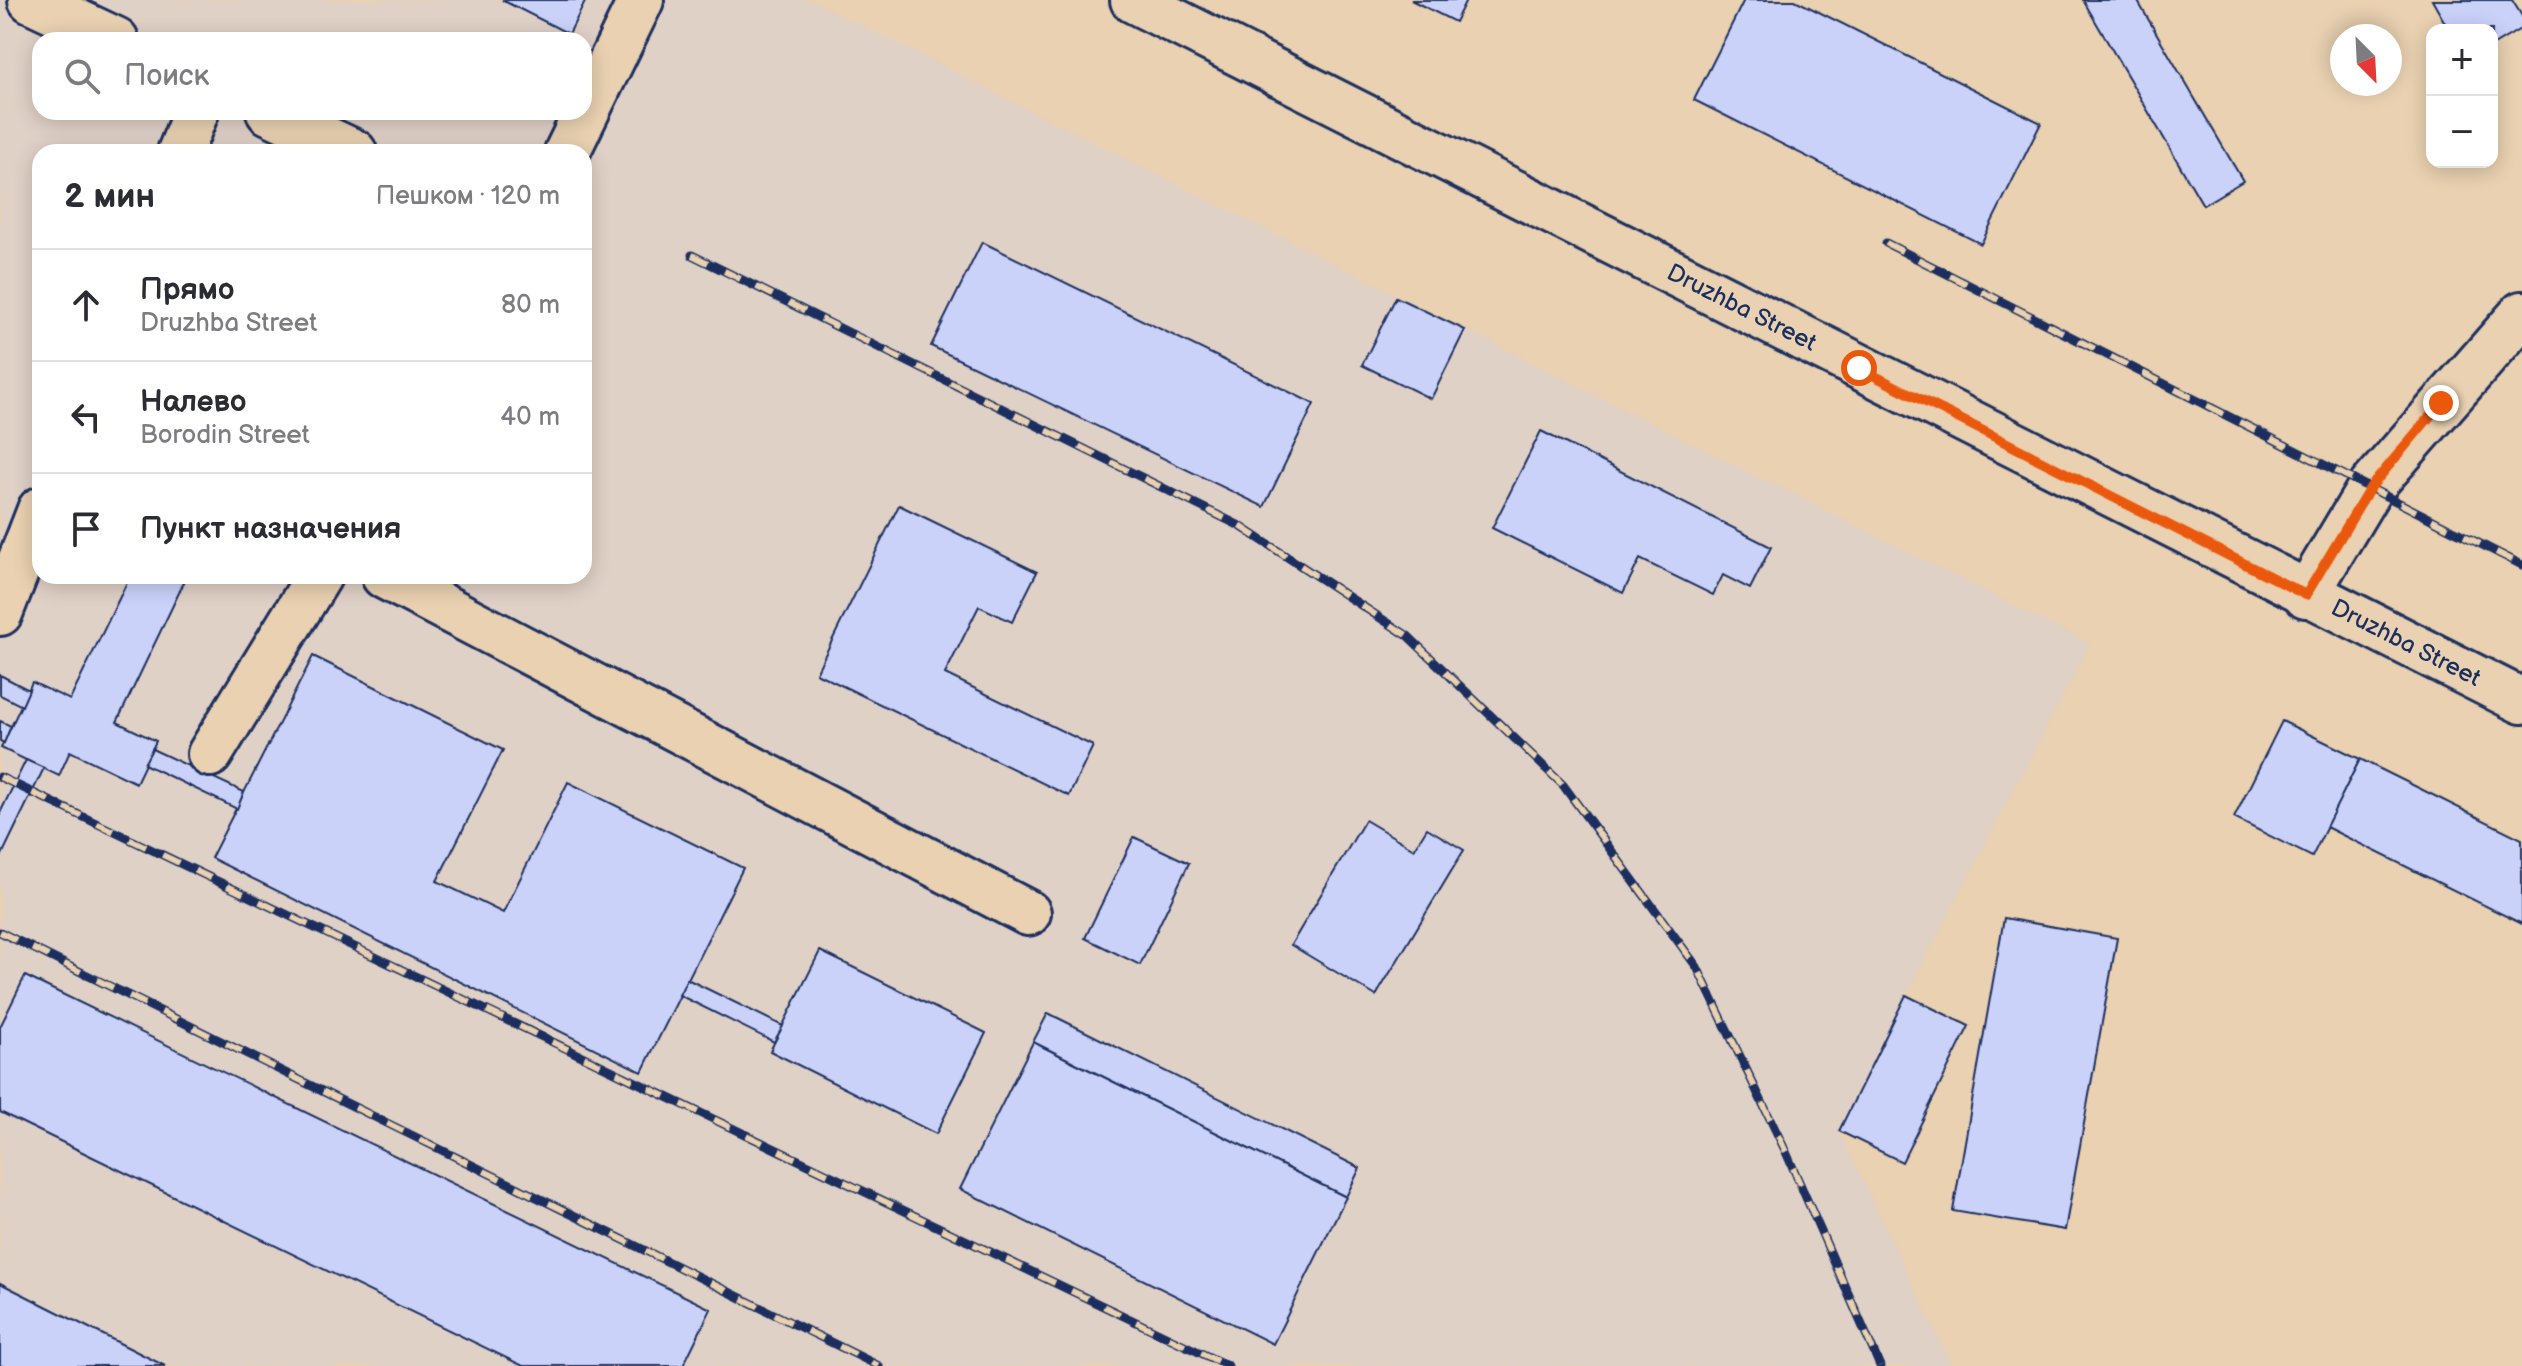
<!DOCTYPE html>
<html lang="ru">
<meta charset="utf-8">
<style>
:root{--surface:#fff;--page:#f2f2f3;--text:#2b2b33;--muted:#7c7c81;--line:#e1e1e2}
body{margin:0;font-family:"Balsamiq Sans",sans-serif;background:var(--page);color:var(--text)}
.controls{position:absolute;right:24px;top:24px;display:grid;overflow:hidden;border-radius:16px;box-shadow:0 4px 20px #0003}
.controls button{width:72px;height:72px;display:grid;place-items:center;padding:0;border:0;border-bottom:2px solid var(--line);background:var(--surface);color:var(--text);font:40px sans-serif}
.compass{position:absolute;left:2330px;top:24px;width:72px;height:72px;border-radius:50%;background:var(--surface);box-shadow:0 4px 20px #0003;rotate:156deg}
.stop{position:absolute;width:24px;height:24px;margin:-18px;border:6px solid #ea580c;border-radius:50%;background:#fff}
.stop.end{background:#ea580c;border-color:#fff;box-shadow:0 2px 8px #0008}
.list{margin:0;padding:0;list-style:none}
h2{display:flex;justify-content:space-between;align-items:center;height:104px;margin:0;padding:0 32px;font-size:34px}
h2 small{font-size:26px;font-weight:400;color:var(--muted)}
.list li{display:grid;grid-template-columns:52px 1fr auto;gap:24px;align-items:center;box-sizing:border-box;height:112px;padding:0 32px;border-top:2px solid var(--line)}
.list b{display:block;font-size:30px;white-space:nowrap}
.list p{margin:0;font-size:26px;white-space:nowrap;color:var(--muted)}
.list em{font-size:26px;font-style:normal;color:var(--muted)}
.icon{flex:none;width:44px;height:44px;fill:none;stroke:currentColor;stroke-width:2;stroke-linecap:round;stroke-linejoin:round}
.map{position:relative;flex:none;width:2522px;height:1366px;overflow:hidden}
.search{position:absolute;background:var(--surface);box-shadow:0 4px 20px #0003;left:32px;top:32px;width:560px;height:88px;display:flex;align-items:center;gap:20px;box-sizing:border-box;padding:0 28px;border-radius:24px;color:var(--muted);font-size:30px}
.panel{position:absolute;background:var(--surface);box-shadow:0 4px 20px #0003;left:32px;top:144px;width:560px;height:440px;border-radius:24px}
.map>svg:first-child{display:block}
.built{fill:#e0d1c7;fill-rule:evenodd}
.building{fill:#cbd2fa;stroke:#1b2f5e;stroke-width:2}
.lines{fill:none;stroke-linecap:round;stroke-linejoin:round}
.minor-casing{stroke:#1b2f5e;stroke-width:50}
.minor{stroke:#e9d1b1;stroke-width:44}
.rail-casing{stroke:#1b2f5e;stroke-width:9}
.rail{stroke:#e9d1b1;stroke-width:6;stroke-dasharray:18;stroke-linecap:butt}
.route{stroke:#ea580c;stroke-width:10}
.labels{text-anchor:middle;stroke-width:8;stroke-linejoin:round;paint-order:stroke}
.street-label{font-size:24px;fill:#1b2f5e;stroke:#e9d1b1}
</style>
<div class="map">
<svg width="2522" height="1366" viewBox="0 0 2522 1366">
<rect width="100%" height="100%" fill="#e9d1b1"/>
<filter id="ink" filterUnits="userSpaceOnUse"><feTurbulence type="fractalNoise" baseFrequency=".0125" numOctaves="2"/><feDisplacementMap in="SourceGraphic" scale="16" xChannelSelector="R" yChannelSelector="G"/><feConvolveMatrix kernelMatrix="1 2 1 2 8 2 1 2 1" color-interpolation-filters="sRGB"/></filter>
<g filter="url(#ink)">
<path class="built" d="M 0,0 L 811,0 L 2090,644 L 1906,995 L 1839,1131 L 1952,1366 L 0,1366 ZM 40,40 L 584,40 L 584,112 L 40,112 ZM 40,152 L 584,152 L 584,576 L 40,576 Z"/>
<g class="building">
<polygon points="502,0 586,0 569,34"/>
<polygon points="1411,0 1466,0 1455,22"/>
<polygon points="1744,0 1795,0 2041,123 1981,244 1694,100"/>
<polygon points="2083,0 2137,0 2243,181 2203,205"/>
<polygon points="2432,0 2512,0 2522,16 2522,28 2492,46 2492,30 2449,30"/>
<polygon points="982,242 1314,404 1264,507 931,346"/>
<polygon points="1396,297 1465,330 1431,399 1362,365"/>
<polygon points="1541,431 1771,547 1750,589 1723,575 1713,595 1640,559 1623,593 1492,528"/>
<polygon points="899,505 1037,572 1012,622 979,606 945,674 1093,746 1069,796 816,673"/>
<polygon points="130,576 187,576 117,722 156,741 136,783 70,751 59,776 1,748 32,682 70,700"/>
<polygon points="313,656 503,750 437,881 503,913 568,782 743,868 642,1072 211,858"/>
<polygon points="0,675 29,690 22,706 0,695"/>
<polygon points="0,721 11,726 4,743 0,741"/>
<polygon points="2282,721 2360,759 2312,857 2234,818"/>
<polygon points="152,749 244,792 237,809 144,764"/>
<polygon points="2360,759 2522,839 2522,924 2326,827"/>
<polygon points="26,760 44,768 0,859 0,813"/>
<polygon points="1365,820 1414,849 1427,828 1464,850 1376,996 1291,945"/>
<polygon points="1134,837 1189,863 1140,965 1085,938"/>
<polygon points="2004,918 2117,938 2065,1230 1953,1211"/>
<polygon points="820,951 986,1033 936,1134 770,1051"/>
<polygon points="25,976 711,1309 683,1366 523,1366 0,1112 0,1027"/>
<polygon points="687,979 783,1026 774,1042 679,995"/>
<polygon points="1906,995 1969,1026 1902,1162 1839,1131"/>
<polygon points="1048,1013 1360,1168 1346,1197 1033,1042"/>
<polygon points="1033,1042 1346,1197 1273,1344 960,1189"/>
<polygon points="0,1283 165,1366 0,1366"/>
</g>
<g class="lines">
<defs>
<g id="minor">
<polyline points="31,0 116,40"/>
<path id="s1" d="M 1133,0 L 2522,701"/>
<polyline points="269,112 354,152"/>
<polyline points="180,152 196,112"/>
<polyline points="567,152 641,0"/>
<polyline points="384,576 1028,913"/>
<polyline points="2306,595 2370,488 2522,314"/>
<polyline points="0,613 40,510"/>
<polyline points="210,754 319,576"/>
</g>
</defs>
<use href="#minor" class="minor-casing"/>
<use href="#minor" class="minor"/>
<defs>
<g id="rail">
<polyline points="1886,243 2522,565"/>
<polyline points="692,255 1240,526 1408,636 1563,785 1697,967 1786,1152 1880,1366"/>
<polyline points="0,777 1228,1366"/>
<polyline points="0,932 879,1366"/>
</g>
</defs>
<use href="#rail" class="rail-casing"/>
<use href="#rail" class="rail"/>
</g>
</g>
<g class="lines" filter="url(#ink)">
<polyline class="route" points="1859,368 2306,595 2370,488 2441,403"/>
</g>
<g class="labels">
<g class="street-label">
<text dy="8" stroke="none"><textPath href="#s1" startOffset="682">Druzhba Street</textPath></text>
<text dy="8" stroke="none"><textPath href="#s1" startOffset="1426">Druzhba Street</textPath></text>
</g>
</g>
</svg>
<div class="controls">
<button>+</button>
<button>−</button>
</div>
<svg class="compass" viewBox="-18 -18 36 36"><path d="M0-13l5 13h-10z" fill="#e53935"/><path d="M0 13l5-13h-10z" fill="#7c7c81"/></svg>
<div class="stop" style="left:1859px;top:368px"></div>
<div class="stop end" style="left:2441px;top:403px"></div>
<div class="search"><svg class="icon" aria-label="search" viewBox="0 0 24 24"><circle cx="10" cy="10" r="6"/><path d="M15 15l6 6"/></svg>Поиск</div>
<section class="panel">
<h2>2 мин<small>Пешком · 120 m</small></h2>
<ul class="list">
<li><svg class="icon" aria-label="ahead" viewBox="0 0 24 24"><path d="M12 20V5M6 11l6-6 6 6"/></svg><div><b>Прямо</b><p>Druzhba Street</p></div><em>80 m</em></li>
<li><svg class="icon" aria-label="left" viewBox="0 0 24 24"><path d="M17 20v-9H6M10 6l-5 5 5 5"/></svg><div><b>Налево</b><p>Borodin Street</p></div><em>40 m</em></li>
<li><svg class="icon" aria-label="arrive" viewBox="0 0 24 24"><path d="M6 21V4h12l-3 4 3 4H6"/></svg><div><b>Пункт назначения</b></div></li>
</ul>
</section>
</div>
